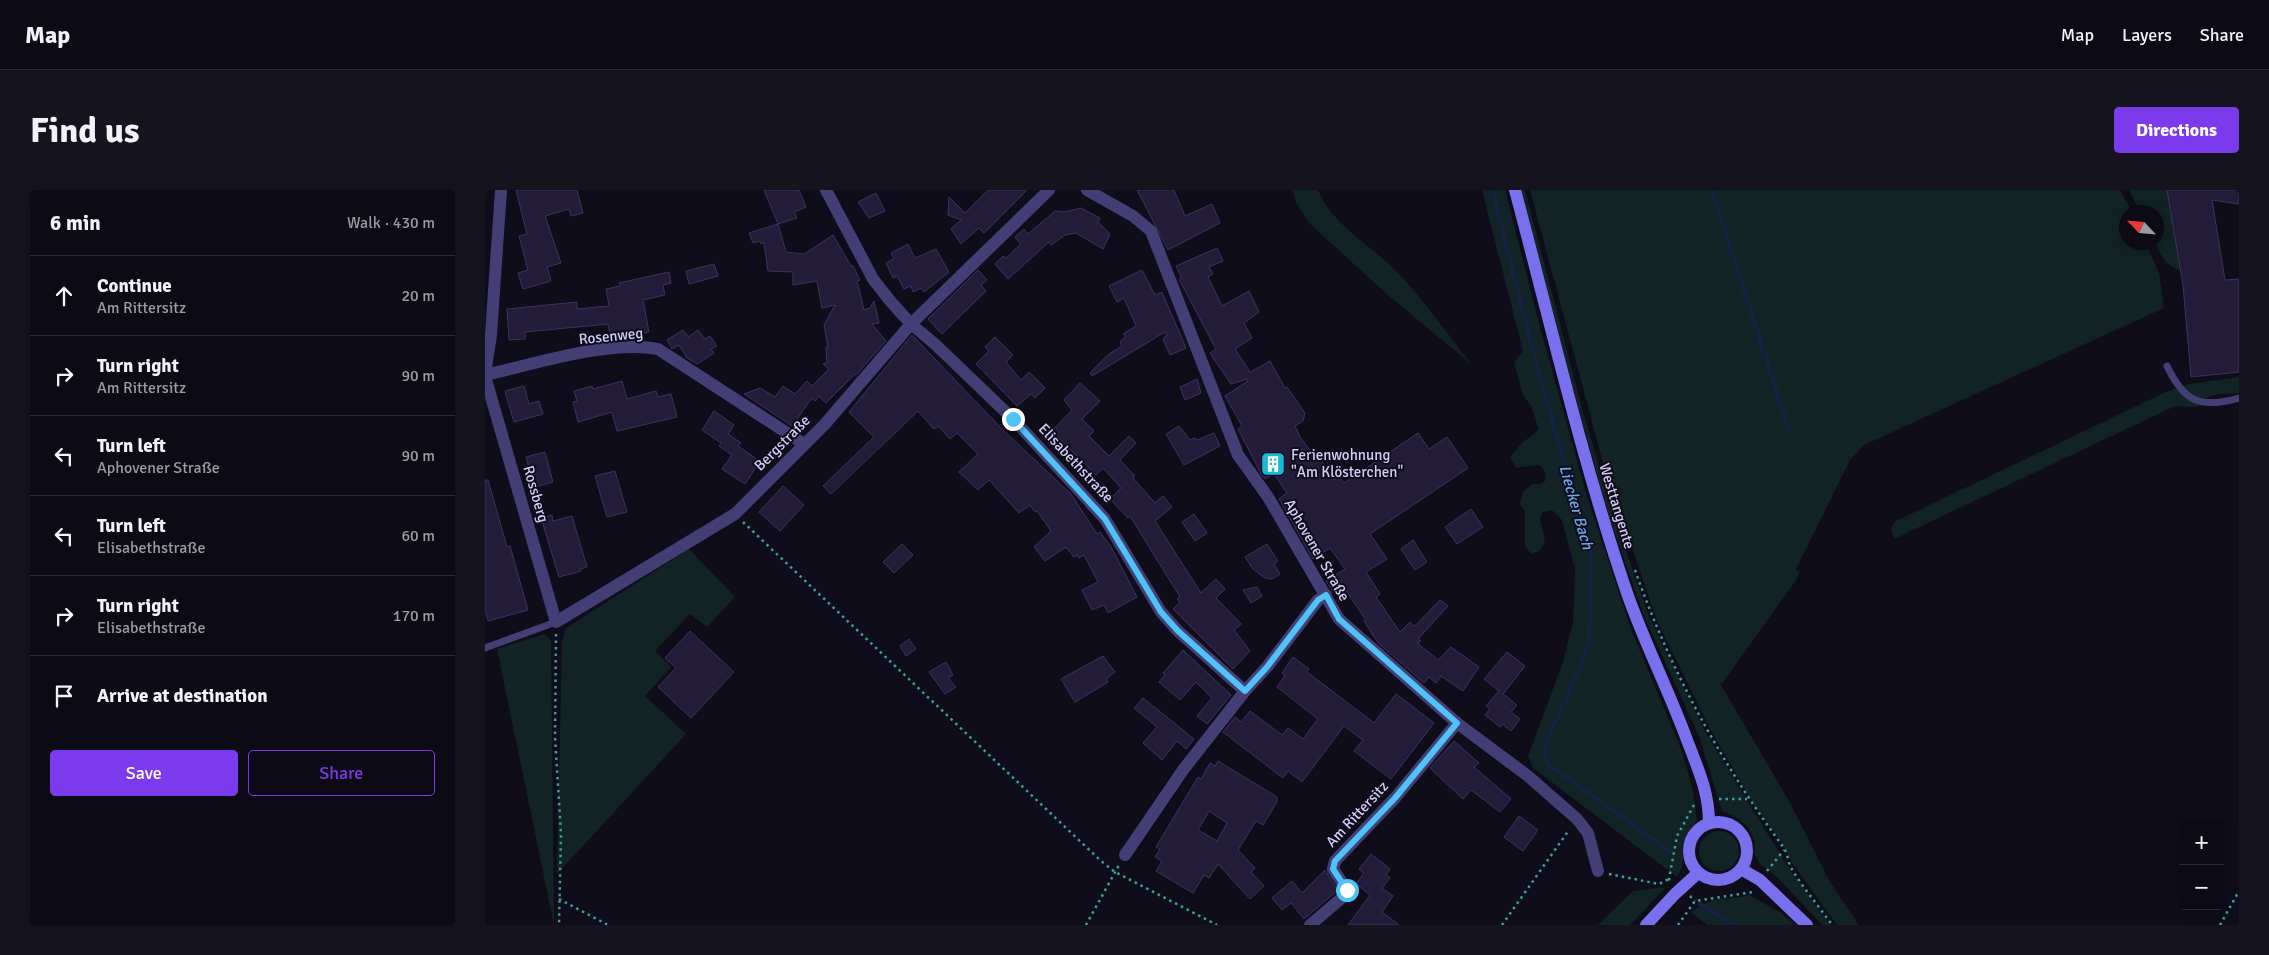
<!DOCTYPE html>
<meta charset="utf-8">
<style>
:root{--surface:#0c0a14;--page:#15131d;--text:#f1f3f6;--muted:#9a9aa0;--line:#2c2b34;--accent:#7c3aed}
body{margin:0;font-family:Signika,sans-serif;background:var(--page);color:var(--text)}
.controls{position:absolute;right:15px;bottom:15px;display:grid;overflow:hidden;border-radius:5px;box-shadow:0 2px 12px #0003}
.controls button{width:45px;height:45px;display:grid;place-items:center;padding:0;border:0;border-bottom:1px solid var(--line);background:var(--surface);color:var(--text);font:25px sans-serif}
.compass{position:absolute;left:1634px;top:15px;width:45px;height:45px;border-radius:50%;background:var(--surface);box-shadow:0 2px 12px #0003;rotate:296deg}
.stop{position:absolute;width:15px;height:15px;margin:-11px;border:4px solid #4fc3f7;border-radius:50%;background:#fff}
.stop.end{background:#4fc3f7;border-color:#fff;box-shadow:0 1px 5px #0008}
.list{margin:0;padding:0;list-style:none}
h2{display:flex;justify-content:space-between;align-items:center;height:65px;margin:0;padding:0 20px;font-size:21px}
h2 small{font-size:16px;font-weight:400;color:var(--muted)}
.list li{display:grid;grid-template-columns:32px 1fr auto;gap:15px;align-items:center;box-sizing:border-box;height:80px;padding:0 20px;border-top:1px solid var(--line)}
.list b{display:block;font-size:19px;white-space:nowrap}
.list p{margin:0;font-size:16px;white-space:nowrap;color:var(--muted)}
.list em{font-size:16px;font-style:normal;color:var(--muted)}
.actions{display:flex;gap:10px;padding:15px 20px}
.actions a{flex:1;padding:11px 0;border:1px solid var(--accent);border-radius:5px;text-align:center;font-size:18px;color:var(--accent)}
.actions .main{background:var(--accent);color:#fff}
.icon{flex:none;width:28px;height:28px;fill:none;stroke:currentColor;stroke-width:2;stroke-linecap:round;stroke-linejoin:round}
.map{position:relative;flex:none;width:1754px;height:735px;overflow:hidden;border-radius:5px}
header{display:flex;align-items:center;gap:30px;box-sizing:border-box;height:70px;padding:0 25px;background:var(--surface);border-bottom:1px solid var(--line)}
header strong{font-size:24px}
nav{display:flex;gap:28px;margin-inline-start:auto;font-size:18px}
.intro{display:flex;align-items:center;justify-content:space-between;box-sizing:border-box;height:120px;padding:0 30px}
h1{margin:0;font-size:35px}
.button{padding:12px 22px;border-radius:5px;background:var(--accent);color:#fff;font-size:18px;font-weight:700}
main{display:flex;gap:30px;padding:0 30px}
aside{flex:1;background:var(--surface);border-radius:5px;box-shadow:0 2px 12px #0003}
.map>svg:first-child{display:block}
.green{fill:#112324}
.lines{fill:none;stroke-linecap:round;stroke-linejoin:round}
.stream{stroke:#13223e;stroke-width:4.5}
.building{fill:#231c39;stroke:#3d3162;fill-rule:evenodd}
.path{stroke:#3b9f9e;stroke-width:2.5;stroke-dasharray:2.5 4;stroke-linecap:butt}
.service{stroke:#433e74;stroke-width:7}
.minor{stroke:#433e74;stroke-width:12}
.secondary{stroke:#7970ed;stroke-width:12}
.route{stroke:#4fc3f7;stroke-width:6}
.labels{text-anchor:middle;stroke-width:4;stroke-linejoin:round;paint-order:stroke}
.street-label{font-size:15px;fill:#d4cdf9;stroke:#100d1b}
.poi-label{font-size:15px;fill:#d4cdf9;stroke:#100d1b;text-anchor:start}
.water-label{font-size:16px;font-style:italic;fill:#68a8ec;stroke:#100d1b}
</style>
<header>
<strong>Map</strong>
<nav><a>Map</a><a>Layers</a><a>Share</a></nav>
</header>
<div class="intro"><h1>Find us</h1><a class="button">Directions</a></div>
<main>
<aside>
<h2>6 min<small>Walk · 430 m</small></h2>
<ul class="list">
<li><svg class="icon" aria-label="ahead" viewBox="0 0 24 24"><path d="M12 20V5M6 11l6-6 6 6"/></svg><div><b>Continue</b><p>Am Rittersitz</p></div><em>20 m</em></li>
<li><svg class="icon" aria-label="right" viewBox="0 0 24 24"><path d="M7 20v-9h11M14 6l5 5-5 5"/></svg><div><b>Turn right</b><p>Am Rittersitz</p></div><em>90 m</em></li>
<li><svg class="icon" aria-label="left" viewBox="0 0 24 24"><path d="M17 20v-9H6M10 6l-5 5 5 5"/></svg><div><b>Turn left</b><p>Aphovener Straße</p></div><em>90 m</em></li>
<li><svg class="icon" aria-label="left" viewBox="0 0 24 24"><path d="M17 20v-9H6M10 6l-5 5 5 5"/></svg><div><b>Turn left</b><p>Elisabethstraße</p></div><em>60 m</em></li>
<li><svg class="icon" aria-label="right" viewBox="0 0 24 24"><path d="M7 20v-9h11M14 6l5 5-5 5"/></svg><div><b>Turn right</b><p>Elisabethstraße</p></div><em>170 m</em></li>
<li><svg class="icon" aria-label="arrive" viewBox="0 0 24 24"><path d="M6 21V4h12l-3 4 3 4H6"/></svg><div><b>Arrive at destination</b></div></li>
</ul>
<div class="actions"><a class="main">Save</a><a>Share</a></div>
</aside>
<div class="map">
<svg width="1754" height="735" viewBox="0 0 1754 735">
<rect width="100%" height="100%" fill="#100d1b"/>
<g class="green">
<path d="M 807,0 L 833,0 C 847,34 881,52 906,76 C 936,105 960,141 986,174 L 904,106 L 824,33 L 811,12 Z"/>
<polygon points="997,0 1020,0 1056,141 1103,310 1146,439 1198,564 1208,601 1212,631 1201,647 1197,677 1192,687 1048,578 1043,566 1077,475 1088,432 1090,380 1077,330 1067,320 1058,322 1055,327 1060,352 1054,361 1047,364 1040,357 1040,321 1035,315 1038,302 1047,294 1056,294 1061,290 1060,282 1054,275 1031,278 1025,267 1038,252 1054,240 1046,216 1038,205 1029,172 1038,161"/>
<polygon points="1036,0 1040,0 1097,218 1129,327 1164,427 1221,543 1303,677 1345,735 1337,735 1293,688 1275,674 1269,663 1270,652 1263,637 1251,627 1237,621 1214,546 1159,426 1123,323 1072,142"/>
<polygon points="1045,0 1635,0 1647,22 1642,22 1642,52 1661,53 1674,83 1679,118 1379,255 1365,270 1311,379 1314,382 1311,390 1236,495 1304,611 1345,692 1374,735 1352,735 1308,674 1295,650 1269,615 1225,539 1172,431 1117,269"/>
<path d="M 1644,0 L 1684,0 L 1701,80 C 1682,80 1677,67 1670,53 L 1672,52 L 1672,22 L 1655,22 Z"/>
<path d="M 1754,187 L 1754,203 C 1734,205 1727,201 1712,217 L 1690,216 L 1409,349 L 1406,339 L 1409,332 L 1683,201 L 1705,194 Z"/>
<polygon points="204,359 250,407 222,437 205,424 170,461 186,477 160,506 201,544 72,684 77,451 80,439"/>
<polygon points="60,444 66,451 69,735 12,459"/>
<circle cx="1234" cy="661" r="20"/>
<polygon points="1181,697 1145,735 1113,735 1148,701"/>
<path d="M 1264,705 L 1295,722 L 1311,735 L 1222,735 L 1207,723 L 1207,721 C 1216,716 1225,710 1234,709 C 1245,708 1254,708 1264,705 Z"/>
</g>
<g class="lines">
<g class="stream">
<polyline points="1007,0 1055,187 1106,365 1104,454 1095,479 1062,549 1061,565 1063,574 1186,662"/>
<polyline points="1227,0 1305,243"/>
<polyline points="1215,714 1247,735"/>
</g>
</g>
<g class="building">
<polygon points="31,0 92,0 98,23 86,26 84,19 60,26 76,73 62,77 66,91 38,99 33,83 43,80 34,46 42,44"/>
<polygon points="279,0 314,0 321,17 309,22 312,28 293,34"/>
<polygon points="503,0 542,0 499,43 494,38 476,54 466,39 476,30 463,25 464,7 480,23"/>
<polygon points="652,0 689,0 700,26 727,14 735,33 683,60"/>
<polygon points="1682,0 1754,0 1754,14 1727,10 1740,90 1754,89 1754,182 1706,187 1698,95"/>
<polygon points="391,3 400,21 384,28 373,12"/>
<polygon points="596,18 615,28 613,32 625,44 618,59 591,43 580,45 566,55 564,52 523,89 510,74 518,66 521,68 536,54 530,47 539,39 543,44 570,21 579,22"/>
<polygon points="293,34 301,62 319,64 348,45 366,76 368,76 375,90 372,91 379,120 385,118 389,111 394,133 387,134 401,151 371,185 370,184 341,213 334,206 330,211 327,208 307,236 259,204 275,198 290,207 298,196 310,204 322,191 327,196 344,179 338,174 342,173 341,157 343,157 339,135 350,115 337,118 332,91 308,95 308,82 283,81 279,53 276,54 275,51 268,53 264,43"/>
<polygon points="423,54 430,68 451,59 464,82 439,102 436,98 428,102 426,96 419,99 412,86 408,88 401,73 409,69 406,63"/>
<polygon points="732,58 738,71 724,77 728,84 723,87 737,116 764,101 774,122 759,133 767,148 750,159 765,182 785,171 800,198 802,197 820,223 818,231 810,236 815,247 833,271 835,269 850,290 854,287 859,293 933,243 944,259 962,247 983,278 885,344 902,369 881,382 895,404 891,407 915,442 925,432 930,436 955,410 963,416 933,449 936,451 932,453 953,470 966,457 994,477 978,501 956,486 951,493 944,487 939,493 893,453 879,431 881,430 858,396 848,402 841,391 860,379 845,358 828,369 794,309 802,303 789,284 780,289 776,284 753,239 757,236 740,206 763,191 762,189 746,194 731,172 725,163 731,159 695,91 696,86 691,76"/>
<polygon points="229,74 233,86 204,94 201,81"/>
<polygon points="493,80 502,90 496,95 501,101 457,144 443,129"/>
<polygon points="657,80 670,105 677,102 701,158 685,165 678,149 682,145 680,142 607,186 605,183 624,164 637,156 635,152 641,146 638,144 651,136 639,108 632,112 624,96"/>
<polygon points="184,82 186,93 178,95 180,105 158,110 164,142 139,147 138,143 125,145 123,134 40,142 40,149 24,150 22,119 92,112 92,119 124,116 121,99 135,96 134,93"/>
<polygon points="198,140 203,147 213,140 220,149 225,146 232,156 226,159 229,163 212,174 202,168 194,155 187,159 182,150"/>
<polygon points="427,145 517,239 586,304 612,344 615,342 626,357 652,407 623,423 619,415 607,420 597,400 613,392 599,365 594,368 592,365 589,367 581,357 560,371 549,357 566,341 552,321 550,322 545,315 534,323 504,290 493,300 474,282 493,264 472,243 465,249 453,236 449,239 433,221 346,304 338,296 389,247 364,222"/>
<polygon points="510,147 528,165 521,172 536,190 544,182 560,198 550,208 546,204 532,216 491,174 504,161 500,157"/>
<polygon points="712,189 716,203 700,210 695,197"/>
<polygon points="137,191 142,209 171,201 173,207 186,204 192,227 132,241 127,222 93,232 88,212 92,211 89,201 107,196 108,199"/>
<polygon points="595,193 615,211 597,229 609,241 604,246 624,266 644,246 651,253 635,270 650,286 648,288 670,313 678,306 687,317 670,331 716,403 731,389 740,399 731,408 756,434 749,440 765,461 748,479 688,419 695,412 692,409 695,407 645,326 643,328 625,309 636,298 618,278 611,285 567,241 587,220 579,210"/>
<polygon points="39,196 44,214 54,211 58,224 29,232 20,201"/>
<polygon points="229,221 249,235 243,244 256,253 253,256 273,270 270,275 272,276 260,294 237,279 247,265 234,256 236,253 217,240"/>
<polygon points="694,236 705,250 710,248 712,250 729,243 735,256 699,275 681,244"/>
<polygon points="60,262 68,292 50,297 41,267"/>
<polygon points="130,281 142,322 122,327 110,286"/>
<polygon points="0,290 3,290 22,357 25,356 43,420 3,431 0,420"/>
<polygon points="298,296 319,315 295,341 274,322"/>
<polygon points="986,319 998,337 972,354 960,337"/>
<polygon points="709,324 722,343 710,351 697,332"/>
<polygon points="67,325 68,331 87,326 102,377 95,379 96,381 74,387 56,328"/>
<polygon points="928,350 942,372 930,380 916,359"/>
<polygon points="417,354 428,365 409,383 398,372"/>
<polygon points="782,354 793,371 789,374 795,384 787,389 780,388 768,379 760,367"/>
<polygon points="772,397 777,406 766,413 758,400"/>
<polygon points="205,441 249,482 206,528 173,497 191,478 180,468"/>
<polygon points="424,449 431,459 421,466 415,456"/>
<polygon points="698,460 746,505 722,534 712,526 727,508 711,492 695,510 674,492 680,485 678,483"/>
<polygon points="1022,462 1040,476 1018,504 1032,515 1026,522 1035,529 1026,541 1017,534 1015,537 1000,525 1005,519 1001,516 1014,501 999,489"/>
<polygon points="618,466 630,482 621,489 623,492 590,512 576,489"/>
<polygon points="808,467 824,479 822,482 889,533 911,504 949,533 906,589 869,561 878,550 859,536 817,592 803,581 798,588 738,542 750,527 756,532 765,521 797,545 803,538 818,549 833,529 792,497 800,486 797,483"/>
<polygon points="461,472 468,485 463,488 471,497 460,504 444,482"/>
<polygon points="658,508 709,549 701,559 692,551 677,570 658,553 672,537 649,518"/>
<polygon points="969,551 994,573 989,577 1026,609 1015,622 986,600 978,609 945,578"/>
<path d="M 733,571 L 792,607 L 792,612 L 778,635 L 771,631 L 753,660 L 770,678 L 766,682 L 779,696 L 765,709 L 733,674 L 724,688 L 719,685 L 708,703 L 671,681 L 677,671 L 670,667 L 675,659 L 671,657 L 713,587 L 716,589 L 725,573 L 730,576 ZM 724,621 L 742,633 L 732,651 L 713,640 Z"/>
<polygon points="1034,626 1053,640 1038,661 1019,647"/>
<polygon points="886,664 905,679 901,685 905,688 897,698 908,706 897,722 914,735 863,735 885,705 871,694 879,683 874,679"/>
<polygon points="840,680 853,700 819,729 806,713 797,720 787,708 807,691 817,703"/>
</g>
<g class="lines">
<g class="path">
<polyline points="258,332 616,671 630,682 732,735"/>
<path d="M 1150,380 C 1185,480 1236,573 1299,658 C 1302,663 1303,670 1305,676 C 1317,697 1334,716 1347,735"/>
<polyline points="71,444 70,547 76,644 74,735"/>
<polyline points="1234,609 1262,609"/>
<polyline points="1282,681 1299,660"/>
<polyline points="1124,684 1174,694 1184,689"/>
<polyline points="1185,690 1184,689 1192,646 1209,615"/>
<polyline points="1205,706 1210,711"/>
<polyline points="74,709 123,735"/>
<polyline points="601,735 634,675"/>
<polyline points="1017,735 1084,640"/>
<polyline points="1193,735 1210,711 1268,702"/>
<polyline points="1735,735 1754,701"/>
</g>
<g class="service">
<path d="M 1682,176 C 1699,212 1715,219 1754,208"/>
<polyline points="0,458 71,432"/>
</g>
<g class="minor">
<polyline points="341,0 388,89 406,112 426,134 451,155 528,229 600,307 620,329 676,422 693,441 760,501"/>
<polyline points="602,0 648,26 666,41 753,265 783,307 854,429 972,533 1043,586 1092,629 1103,643 1113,681"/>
<polyline points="0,184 6,145 16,0"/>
<path d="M 0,185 C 50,174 123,150 173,159 L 319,254"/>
<polyline points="0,186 71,432 250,324 340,234 426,134 564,0"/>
<polyline points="640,665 698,580 760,501 782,477 833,410 841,405"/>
<polyline points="825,735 859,706 862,700 848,679 850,671 910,608 972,533"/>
</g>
<g class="secondary">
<path d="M 1030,0 C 1066,135 1097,271 1142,403 C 1159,452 1184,501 1202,550 C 1213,579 1224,602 1224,633"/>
<circle cx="1233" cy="661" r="29"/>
<polyline points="1256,679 1275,690 1322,735"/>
<polyline points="1161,735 1190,704 1213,683"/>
</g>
</g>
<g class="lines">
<polyline class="route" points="528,229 620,329 676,422 693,441 760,501 782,477 833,410 841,405 854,429 972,533 910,608 850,671 848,679 862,700"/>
</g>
<defs>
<symbol id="building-square" viewBox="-11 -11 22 22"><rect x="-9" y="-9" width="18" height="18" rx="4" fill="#1bbad7" stroke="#100d1b"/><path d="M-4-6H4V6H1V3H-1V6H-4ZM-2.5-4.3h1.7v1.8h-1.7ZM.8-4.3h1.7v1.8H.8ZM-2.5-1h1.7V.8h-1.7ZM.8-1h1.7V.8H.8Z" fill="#fff"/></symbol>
</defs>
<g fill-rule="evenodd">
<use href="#building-square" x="774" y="260" width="28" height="28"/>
</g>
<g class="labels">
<g class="street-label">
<text transform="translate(126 146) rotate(-6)" y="5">Rosenweg</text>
<text transform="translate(297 253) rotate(-45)" y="5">Bergstraße</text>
<text transform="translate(591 273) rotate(47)" y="5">Elisabethstraße</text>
<text transform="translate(51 304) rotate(74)" y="5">Rossberg</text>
<text transform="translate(1132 316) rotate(73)" y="5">Westtangente</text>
<text transform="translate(832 360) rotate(60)" y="5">Aphovener Straße</text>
<text transform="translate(872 624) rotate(-47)" y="5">Am Rittersitz</text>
</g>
<g class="poi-label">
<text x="806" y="270">Ferienwohnung<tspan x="806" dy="17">"Am Klösterchen"</tspan></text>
</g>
<g class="water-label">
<text transform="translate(1092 317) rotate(74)" y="6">Liecker Bach</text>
</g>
</g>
</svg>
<div class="controls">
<button>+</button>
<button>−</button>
</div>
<svg class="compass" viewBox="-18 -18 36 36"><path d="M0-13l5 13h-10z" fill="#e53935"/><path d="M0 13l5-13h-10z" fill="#9a9aa0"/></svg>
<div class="stop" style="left:862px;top:700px"></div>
<div class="stop end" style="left:528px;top:229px"></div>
</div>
</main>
